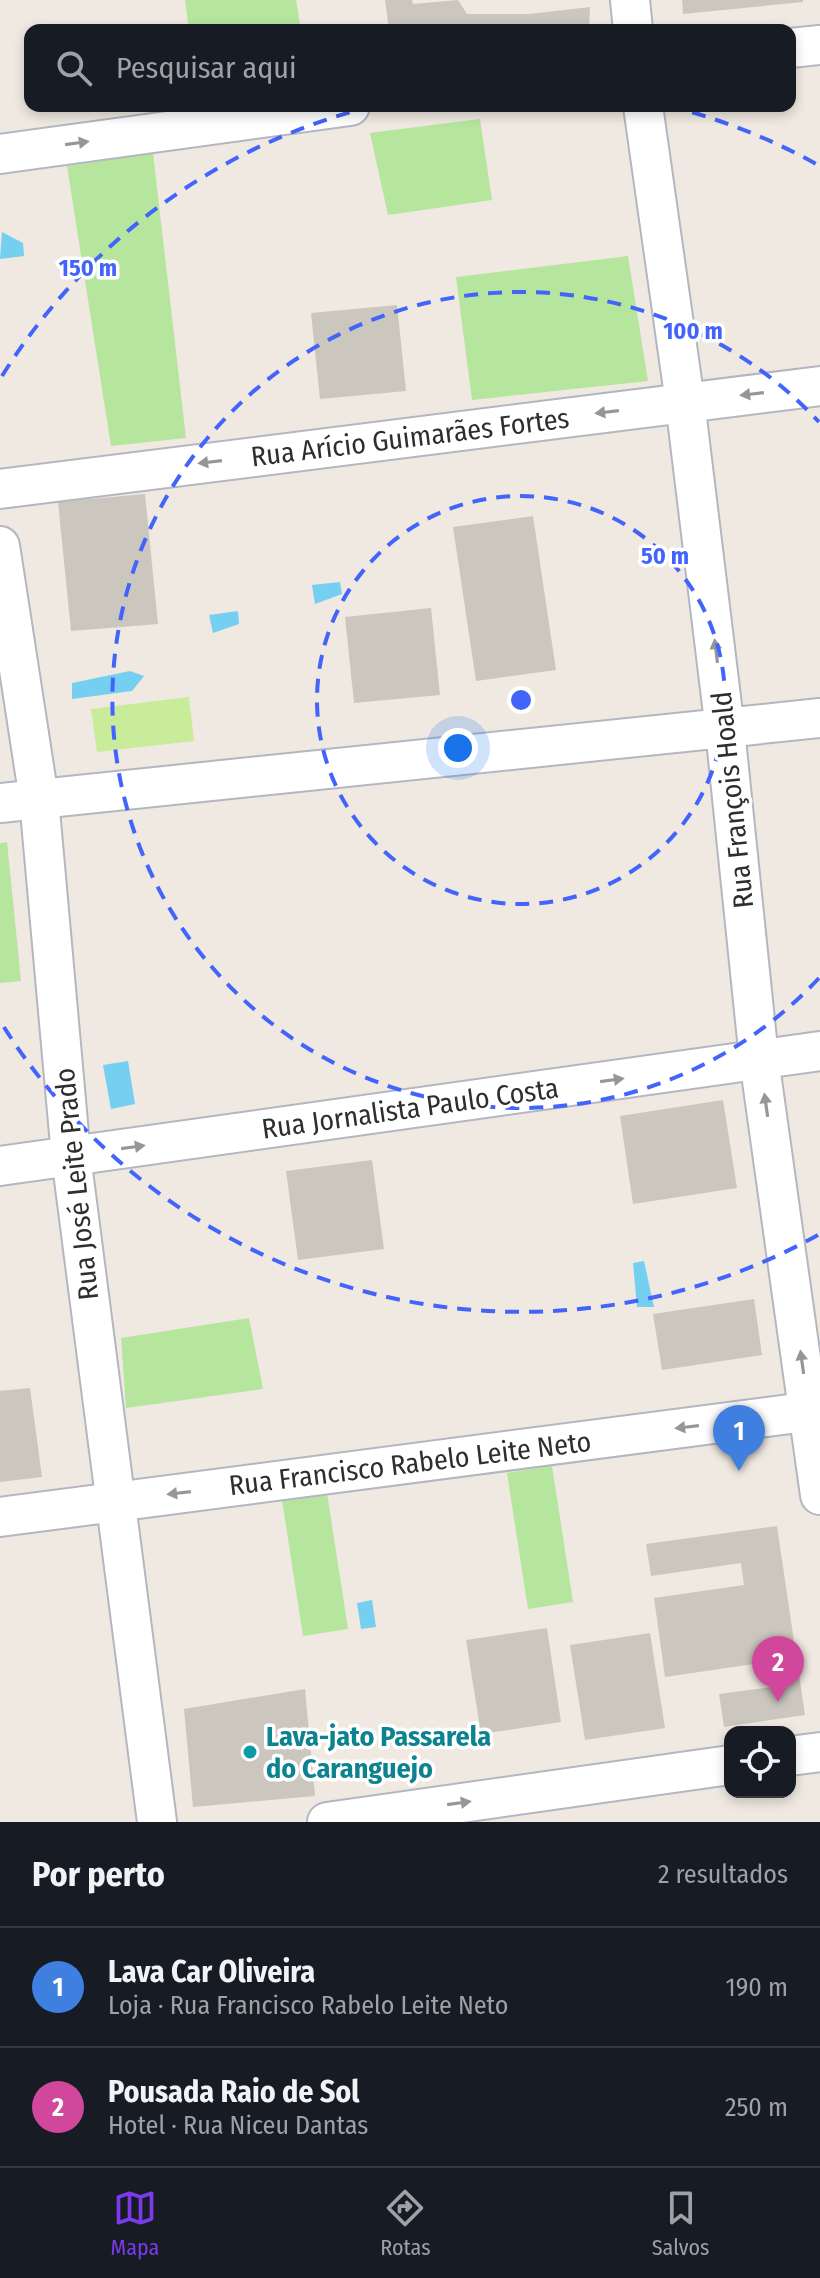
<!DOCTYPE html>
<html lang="pt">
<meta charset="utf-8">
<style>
:root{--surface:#171b24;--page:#20242c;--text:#f1f3f6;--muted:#9ea1a6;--line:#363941;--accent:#7c3aed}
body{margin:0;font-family:"Fira Sans Condensed",sans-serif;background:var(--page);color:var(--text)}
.controls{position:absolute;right:24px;bottom:24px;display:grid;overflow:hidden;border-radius:16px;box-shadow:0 4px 12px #0003}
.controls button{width:72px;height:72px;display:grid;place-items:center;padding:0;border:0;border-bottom:2px solid var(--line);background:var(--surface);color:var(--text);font:40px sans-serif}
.you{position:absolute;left:458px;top:748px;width:28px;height:28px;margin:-20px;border:6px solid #fff;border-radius:50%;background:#1a73e8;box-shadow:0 0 0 12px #1a73e833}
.badge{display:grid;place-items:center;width:52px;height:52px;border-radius:50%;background:var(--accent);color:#fff;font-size:26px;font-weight:700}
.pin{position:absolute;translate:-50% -66px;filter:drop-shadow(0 2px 4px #0008)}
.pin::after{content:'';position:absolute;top:42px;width:28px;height:24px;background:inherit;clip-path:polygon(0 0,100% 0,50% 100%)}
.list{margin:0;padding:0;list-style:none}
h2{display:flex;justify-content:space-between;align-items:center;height:104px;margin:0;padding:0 32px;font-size:34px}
h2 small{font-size:26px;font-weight:400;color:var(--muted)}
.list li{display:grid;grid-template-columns:52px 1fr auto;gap:24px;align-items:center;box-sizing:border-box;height:120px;padding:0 32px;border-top:2px solid var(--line)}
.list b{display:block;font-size:30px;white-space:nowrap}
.list p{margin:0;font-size:26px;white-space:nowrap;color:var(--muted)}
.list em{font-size:26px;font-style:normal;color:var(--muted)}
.icon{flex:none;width:44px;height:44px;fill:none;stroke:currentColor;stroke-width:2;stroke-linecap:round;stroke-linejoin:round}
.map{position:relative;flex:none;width:820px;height:1822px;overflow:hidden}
.search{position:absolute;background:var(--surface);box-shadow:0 4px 12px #0003;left:24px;right:24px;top:24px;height:88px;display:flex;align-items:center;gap:20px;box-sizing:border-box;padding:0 28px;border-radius:16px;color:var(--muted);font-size:30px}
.sheet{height:344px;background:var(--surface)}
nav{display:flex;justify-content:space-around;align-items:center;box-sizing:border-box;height:112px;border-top:2px solid var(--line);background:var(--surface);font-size:22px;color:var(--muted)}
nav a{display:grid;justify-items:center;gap:4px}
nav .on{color:var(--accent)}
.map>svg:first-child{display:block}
.green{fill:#b6e59e}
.pitch{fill:#c9ec9a}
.water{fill:#75cff0}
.building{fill:#cbc7bf}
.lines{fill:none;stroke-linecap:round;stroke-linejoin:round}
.minor-casing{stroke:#b4b7c1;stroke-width:42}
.minor{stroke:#fff;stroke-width:38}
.oneway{fill:#969696}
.ring{fill:none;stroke:#4264fb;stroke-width:4;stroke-dasharray:14 10}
.culture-dot{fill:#0f9aa8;stroke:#fff;stroke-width:3}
.labels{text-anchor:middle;stroke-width:7;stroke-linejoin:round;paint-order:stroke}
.street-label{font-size:28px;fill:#2e2e2e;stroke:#fff}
.culture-label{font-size:28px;font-weight:bold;fill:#0d838f;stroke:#fff;text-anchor:start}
.centre{fill:#4264fb;stroke:#fff;stroke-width:4}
.ring-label{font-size:24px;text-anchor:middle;font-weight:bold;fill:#4264fb;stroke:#fff;stroke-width:7;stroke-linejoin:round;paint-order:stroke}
</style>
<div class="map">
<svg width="820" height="1822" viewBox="0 0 820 1822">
<rect width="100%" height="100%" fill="#efe9e1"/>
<g class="green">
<polygon points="185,0 296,0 301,30 189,30"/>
<polygon points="480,119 492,200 388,215 370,133"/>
<polygon points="153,153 186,438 111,446 67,166"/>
<polygon points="628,256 648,381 472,400 456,277"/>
<polygon points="7,842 21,981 0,983 0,843"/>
<polygon points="249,1318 263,1389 126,1408 121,1338"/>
<polygon points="552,1466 573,1602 528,1609 507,1473"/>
<polygon points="327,1493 348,1629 303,1636 282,1500"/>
</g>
<polygon class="pitch" points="189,697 194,741 97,752 91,709"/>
<g class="water">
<polygon points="2,232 23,243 24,256 0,259"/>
<polygon points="340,582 342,594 315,604 312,585"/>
<polygon points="238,611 239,624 213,633 209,615"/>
<polygon points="130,671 144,676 132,691 72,699 72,683"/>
<polygon points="128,1061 135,1104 111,1109 103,1065"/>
<polygon points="644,1261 654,1307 637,1307 633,1263"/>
<polygon points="372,1600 376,1627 361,1629 357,1603"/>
</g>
<g class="building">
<polygon points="385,0 412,0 413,4 458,0 467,14 529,14 590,7 589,30 389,30"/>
<polygon points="682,0 803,0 803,2 683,14"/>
<polygon points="397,305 406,391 320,399 311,313"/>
<polygon points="145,494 158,624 71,631 58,502"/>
<polygon points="533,516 556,670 476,681 453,527"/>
<polygon points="431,608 440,695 354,703 345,617"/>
<polygon points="723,1100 737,1188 633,1204 620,1116"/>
<polygon points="372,1160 384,1249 298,1260 286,1171"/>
<polygon points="754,1299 762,1355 662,1370 653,1314"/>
<polygon points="30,1388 42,1477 0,1482 0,1391"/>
<polygon points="777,1526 805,1715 724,1727 719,1694 780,1686 779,1675 770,1676 768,1662 665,1677 654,1598 744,1585 741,1563 651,1576 646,1544"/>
<polygon points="547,1628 561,1722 481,1734 466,1640"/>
<polygon points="650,1633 665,1728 585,1740 570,1645"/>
<polygon points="305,1689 315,1796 193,1807 184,1709"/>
</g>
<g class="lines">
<defs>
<g id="minor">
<polyline points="630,0 633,30"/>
<polyline points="790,48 820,45"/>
<polyline points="643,106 685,402 725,730 759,1059 820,1495"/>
<polyline points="0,154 350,106"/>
<polyline points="0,489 820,386"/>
<polyline points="0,546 39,799 71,1156 157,1822"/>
<polyline points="0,803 820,718"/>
<polyline points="0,1166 820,1051"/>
<polyline points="0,1517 820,1410"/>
<polyline points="790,1756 820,1752"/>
<polyline points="327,1822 730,1765"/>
</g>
</defs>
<use href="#minor" class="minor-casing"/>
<use href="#minor" class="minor"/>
</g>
<defs><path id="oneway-solid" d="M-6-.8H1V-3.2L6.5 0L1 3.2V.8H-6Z" transform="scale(2)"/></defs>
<g class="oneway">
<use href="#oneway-solid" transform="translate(77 143) rotate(-8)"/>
<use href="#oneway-solid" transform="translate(752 394) rotate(173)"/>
<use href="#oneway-solid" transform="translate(607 412) rotate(173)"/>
<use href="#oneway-solid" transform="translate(210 462) rotate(173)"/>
<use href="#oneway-solid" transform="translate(716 651) rotate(-97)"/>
<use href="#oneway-solid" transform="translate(612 1080) rotate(-8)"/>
<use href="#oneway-solid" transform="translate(766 1105) rotate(-98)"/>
<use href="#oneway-solid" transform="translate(133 1147) rotate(-8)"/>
<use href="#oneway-solid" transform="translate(802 1362) rotate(-98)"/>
<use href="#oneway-solid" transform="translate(687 1427) rotate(173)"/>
<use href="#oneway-solid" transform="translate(179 1493) rotate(173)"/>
<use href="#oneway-solid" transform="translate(459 1803) rotate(-8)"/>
</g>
<g class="ring">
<circle cx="521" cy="700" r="204"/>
<path d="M819 978A408 408 0 1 1 819 422"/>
<path d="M818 1235A612 612 0 0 1 2 1024M2 376A612 612 0 0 1 373 106M669 106A612 612 0 0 1 818 165"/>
</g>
<circle class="culture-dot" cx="250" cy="1752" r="8"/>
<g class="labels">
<g class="street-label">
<text transform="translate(410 437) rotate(-7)" y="10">Rua Arício Guimarães Fortes</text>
<text transform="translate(732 800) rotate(-96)" y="10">Rua François Hoald</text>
<text transform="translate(410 1108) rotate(-8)" y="10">Rua Jornalista Paulo Costa</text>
<text transform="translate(76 1184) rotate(-96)" y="10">Rua José Leite Prado</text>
<text transform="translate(410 1463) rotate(-7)" y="10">Rua Francisco Rabelo Leite Neto</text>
</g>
<g class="culture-label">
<text x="266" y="1746">Lava-jato Passarela<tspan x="266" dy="32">do Caranguejo</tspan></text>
</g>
</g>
<circle cx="521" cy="700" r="12" class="centre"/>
<g class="ring-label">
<text x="88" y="276">150 m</text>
<text x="693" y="339">100 m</text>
<text x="665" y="564">50 m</text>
</g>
</svg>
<div class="controls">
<button><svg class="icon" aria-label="locate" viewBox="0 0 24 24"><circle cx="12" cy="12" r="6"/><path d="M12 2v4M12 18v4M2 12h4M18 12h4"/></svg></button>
</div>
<div class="you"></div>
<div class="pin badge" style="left:739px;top:1471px;background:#3f7fe0">1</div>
<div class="pin badge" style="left:778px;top:1702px;background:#d1479c">2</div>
<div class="search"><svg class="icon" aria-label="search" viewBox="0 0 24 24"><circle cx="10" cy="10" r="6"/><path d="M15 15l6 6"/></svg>Pesquisar aqui</div>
</div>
<section class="sheet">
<h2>Por perto<small>2 resultados</small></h2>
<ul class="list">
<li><span class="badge" style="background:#3f7fe0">1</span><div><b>Lava Car Oliveira</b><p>Loja · Rua Francisco Rabelo Leite Neto</p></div><em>190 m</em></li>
<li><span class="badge" style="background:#d1479c">2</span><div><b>Pousada Raio de Sol</b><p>Hotel · Rua Niceu Dantas</p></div><em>250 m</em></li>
</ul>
</section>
<nav>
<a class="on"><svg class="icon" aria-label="map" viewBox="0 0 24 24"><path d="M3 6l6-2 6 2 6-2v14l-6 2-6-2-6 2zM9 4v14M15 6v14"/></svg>Mapa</a>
<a><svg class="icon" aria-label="directions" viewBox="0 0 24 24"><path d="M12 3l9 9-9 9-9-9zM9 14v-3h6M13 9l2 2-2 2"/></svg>Rotas</a>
<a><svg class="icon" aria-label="saved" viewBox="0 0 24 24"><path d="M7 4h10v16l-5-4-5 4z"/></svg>Salvos</a>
</nav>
